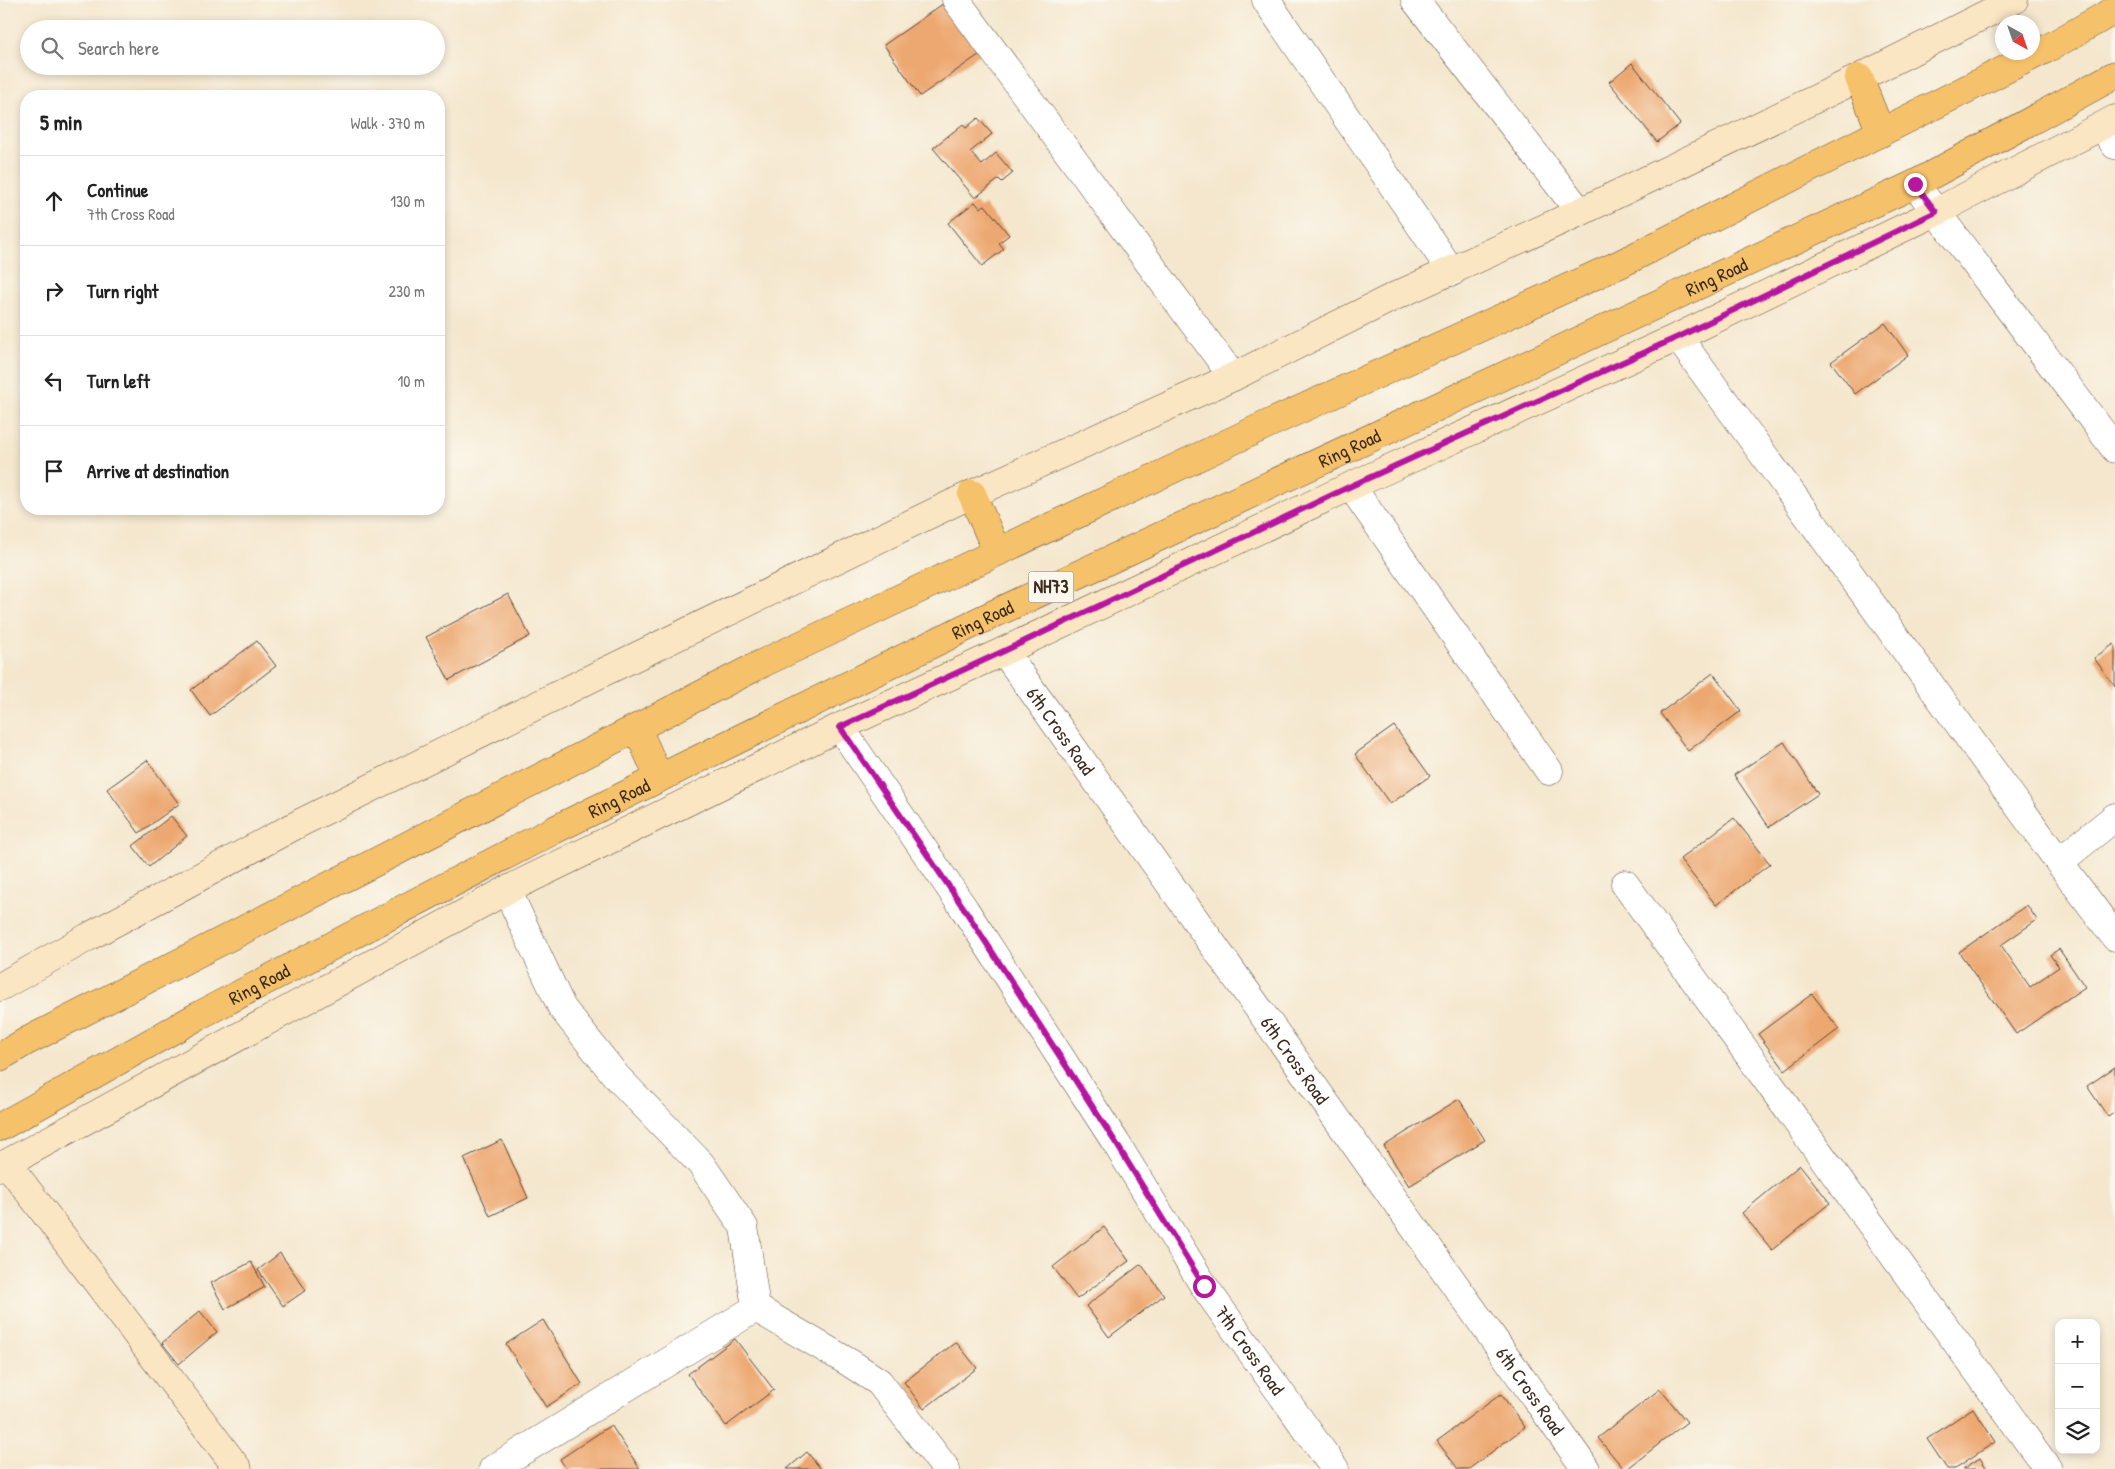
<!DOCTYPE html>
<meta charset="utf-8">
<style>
:root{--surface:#fff;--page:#f2f2f2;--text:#222;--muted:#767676;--line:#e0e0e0}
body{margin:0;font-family:"Patrick Hand",sans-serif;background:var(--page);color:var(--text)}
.controls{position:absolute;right:15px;bottom:15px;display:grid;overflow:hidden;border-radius:10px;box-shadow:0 2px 8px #0003}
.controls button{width:45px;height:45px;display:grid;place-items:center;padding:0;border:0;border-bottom:1px solid var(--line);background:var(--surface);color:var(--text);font:25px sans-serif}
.compass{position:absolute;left:1995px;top:15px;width:45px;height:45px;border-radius:50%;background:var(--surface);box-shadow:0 2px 8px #0003;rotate:140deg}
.stop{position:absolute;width:15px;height:15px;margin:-11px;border:4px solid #b5179e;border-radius:50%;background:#fff}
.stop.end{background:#b5179e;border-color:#fff;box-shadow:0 1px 5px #0008}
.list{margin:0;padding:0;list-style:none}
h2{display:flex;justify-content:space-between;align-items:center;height:65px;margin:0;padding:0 20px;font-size:21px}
h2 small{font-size:16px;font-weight:400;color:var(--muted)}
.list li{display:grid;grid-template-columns:32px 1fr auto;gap:15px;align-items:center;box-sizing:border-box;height:90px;padding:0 20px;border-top:1px solid var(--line)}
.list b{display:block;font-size:19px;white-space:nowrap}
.list p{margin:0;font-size:16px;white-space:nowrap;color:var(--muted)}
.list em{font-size:16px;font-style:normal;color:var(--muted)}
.icon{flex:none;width:28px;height:28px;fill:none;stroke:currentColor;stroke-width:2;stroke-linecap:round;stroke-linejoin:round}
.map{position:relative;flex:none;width:2115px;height:1469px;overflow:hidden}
.search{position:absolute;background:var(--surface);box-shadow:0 2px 8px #0003;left:20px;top:20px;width:425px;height:55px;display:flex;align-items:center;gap:12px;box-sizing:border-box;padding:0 18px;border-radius:28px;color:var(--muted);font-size:19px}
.panel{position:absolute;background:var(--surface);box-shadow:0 2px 8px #0003;left:20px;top:90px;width:425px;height:425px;border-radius:20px}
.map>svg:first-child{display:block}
.building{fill:#eda871}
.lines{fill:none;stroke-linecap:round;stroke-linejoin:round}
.street-casing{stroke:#574638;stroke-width:29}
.secondary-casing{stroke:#574638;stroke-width:29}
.highway-casing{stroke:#574638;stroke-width:29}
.street{stroke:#fff;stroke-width:28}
.secondary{stroke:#fbe6c4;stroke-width:28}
.highway{stroke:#f5c16b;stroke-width:28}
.route{stroke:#b5179e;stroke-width:6}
.labels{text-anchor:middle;stroke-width:4;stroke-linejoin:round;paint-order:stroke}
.shield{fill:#fbf7ec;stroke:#75685c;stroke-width:1}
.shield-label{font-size:18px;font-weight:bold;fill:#3b2a1e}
.street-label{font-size:19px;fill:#3b2a1e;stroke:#fbf7ec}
</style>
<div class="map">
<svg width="2115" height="1469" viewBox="0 0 2115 1469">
<rect width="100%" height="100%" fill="#fbf7ec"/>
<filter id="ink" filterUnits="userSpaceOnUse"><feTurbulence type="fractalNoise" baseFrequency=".02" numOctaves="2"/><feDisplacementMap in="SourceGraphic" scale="10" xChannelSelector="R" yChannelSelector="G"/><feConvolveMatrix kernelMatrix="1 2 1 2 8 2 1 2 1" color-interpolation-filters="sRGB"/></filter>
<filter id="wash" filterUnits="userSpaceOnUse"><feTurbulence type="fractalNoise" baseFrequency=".0096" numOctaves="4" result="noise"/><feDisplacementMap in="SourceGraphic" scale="20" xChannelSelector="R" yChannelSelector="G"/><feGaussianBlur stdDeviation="1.12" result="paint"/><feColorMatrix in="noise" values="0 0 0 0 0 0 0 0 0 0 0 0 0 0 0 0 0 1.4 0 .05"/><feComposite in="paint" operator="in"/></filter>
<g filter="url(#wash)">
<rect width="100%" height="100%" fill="#f4e7ce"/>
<g id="blocks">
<g class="building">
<polygon points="947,1 983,52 920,96 884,45"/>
<polygon points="1632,63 1680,124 1657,142 1609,82"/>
<polygon points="978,118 992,134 970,152 982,165 996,153 1013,173 1002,182 999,179 975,198 933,148 963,124 966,128"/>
<polygon points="975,202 980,208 985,205 1009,235 999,243 1004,249 982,266 948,223"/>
<polygon points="1885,323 1908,355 1855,394 1831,362"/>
<polygon points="508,594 530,636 449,680 426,637"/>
<polygon points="257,641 276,666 210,716 191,690"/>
<polygon points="2114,644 2115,646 2115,687 2094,658"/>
<polygon points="1713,673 1741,711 1688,751 1660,713"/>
<polygon points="1394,726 1430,776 1390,804 1355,754"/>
<polygon points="1784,742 1818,794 1769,827 1734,775"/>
<polygon points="147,760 179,804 139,833 107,789"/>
<polygon points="171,816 187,836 149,867 133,846"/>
<polygon points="1734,818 1770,864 1716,905 1680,859"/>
<polygon points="2027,905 2037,920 2001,945 2030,987 2059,967 2050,955 2059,949 2085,987 2016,1034 1959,952"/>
<polygon points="1812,994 1839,1029 1785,1070 1758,1034"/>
<polygon points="2115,1067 2115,1112 2108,1117 2087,1086"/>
<polygon points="1459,1099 1485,1140 1409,1186 1384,1146"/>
<polygon points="502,1140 528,1198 490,1216 464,1158"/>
<polygon points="1800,1165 1830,1203 1772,1250 1742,1213"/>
<polygon points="1104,1227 1129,1261 1077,1299 1053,1267"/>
<polygon points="280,1253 306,1290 283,1306 258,1270"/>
<polygon points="251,1262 265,1287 225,1309 211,1283"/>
<polygon points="1141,1264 1164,1295 1109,1337 1086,1306"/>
<polygon points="200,1311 217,1332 179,1364 162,1343"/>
<polygon points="543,1320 582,1384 546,1407 506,1344"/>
<polygon points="735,1339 774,1390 726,1426 688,1374"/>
<polygon points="956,1342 977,1368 924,1409 904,1382"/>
<polygon points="1660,1389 1687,1422 1627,1469 1624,1469 1598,1438"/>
<polygon points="1501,1394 1525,1427 1469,1469 1458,1469 1437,1441"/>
<polygon points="1973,1408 1995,1442 1954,1469 1947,1469 1927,1439"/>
<polygon points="611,1425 640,1469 566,1469 560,1459"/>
<polygon points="807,1452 821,1469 787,1469"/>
<polygon points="1980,1458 1987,1469 1963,1469"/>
</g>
</g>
</g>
<g filter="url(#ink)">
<use href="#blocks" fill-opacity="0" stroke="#574638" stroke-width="1"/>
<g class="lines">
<defs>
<g id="street">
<polyline points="956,0 1233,377"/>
<polyline points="1266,0 1452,272"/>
<polyline points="1415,0 1580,212"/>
<polyline points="2102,126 2115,145"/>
<polyline points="1915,184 2115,449"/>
<polyline points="1678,337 2059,862 2115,817"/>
<polyline points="1351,486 1549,771"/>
<path id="s1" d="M 1004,651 L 1586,1469"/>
<path id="s2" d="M 840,727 L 965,910 L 1116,1143 L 1204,1286 L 1335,1469"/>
<polyline points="2059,862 2115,937"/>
<polyline points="1625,884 2048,1469"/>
<polyline points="756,1308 850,1363 879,1382 946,1469"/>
<polyline points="493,1469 756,1308 744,1227 701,1164 616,1076 562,1008 507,890"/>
</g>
<g id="secondary">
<polyline points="0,987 88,937 300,823 604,672 972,494 1233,377 1391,298 1580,212 1859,78 2014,0"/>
<polyline points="7,1163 238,1469"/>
<polyline points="0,1167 507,890 840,727 1004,651 1351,486 1678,337 1936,212 2115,119"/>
</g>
<g id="highway">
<polyline points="1859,78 1881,133"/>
<polyline points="972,494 997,552"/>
<polyline points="637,728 659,778"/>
<polyline points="0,1057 27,1041 763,663 1268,424 1620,264 2050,47 2115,10"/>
<path id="s3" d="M 0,1127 L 198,1016 L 552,831 L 983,619 L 1915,184 L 2115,75"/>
</g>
</defs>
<use href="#street" class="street-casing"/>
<use href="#secondary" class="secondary-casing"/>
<use href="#highway" class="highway-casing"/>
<use href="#street" class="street"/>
<use href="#secondary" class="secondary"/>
<use href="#highway" class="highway"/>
</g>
</g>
<g class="lines" filter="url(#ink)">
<polyline class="route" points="1204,1286 1116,1143 965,910 840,727 1004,651 1351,486 1678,337 1936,212 1915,184"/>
</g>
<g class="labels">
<rect class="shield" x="1028.5" y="571.5" width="45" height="31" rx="4"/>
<g class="shield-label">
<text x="1051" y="593">NH73</text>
</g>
<g class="street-label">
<text dy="7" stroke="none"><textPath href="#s3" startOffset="1916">Ring Road</textPath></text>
<text dy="7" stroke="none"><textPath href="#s3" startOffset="1511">Ring Road</textPath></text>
<text dy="7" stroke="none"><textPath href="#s3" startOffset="1106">Ring Road</textPath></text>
<text dy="7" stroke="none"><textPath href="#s1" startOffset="98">6th Cross Road</textPath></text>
<text dy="7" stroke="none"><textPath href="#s3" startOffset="701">Ring Road</textPath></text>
<text dy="7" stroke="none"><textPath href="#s3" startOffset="296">Ring Road</textPath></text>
<text dy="7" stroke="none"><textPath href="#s1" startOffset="502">6th Cross Road</textPath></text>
<text dy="7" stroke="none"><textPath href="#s2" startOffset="746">7th Cross Road</textPath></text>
<text dy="7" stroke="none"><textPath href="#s1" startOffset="908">6th Cross Road</textPath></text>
</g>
</g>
</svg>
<div class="controls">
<button>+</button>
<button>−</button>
<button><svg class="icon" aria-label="layers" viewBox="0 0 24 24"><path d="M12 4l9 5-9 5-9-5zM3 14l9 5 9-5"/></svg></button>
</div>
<svg class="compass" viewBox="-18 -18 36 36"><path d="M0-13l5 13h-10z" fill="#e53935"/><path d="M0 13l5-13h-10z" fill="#767676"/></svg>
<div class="stop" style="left:1204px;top:1286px"></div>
<div class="stop end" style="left:1915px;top:184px"></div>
<div class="search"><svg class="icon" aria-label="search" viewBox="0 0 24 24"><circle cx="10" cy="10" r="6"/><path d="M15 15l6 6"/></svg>Search here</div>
<section class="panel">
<h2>5 min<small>Walk · 370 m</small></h2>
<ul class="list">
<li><svg class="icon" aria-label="ahead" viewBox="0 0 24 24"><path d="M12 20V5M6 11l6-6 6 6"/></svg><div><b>Continue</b><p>7th Cross Road</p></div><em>130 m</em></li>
<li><svg class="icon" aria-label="right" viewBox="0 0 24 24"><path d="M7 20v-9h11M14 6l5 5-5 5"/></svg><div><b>Turn right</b></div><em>230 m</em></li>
<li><svg class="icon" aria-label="left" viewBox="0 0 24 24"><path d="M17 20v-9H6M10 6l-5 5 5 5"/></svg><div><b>Turn left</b></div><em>10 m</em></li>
<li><svg class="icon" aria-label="arrive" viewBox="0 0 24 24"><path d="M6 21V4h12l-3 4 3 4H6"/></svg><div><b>Arrive at destination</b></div></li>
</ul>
</section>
</div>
